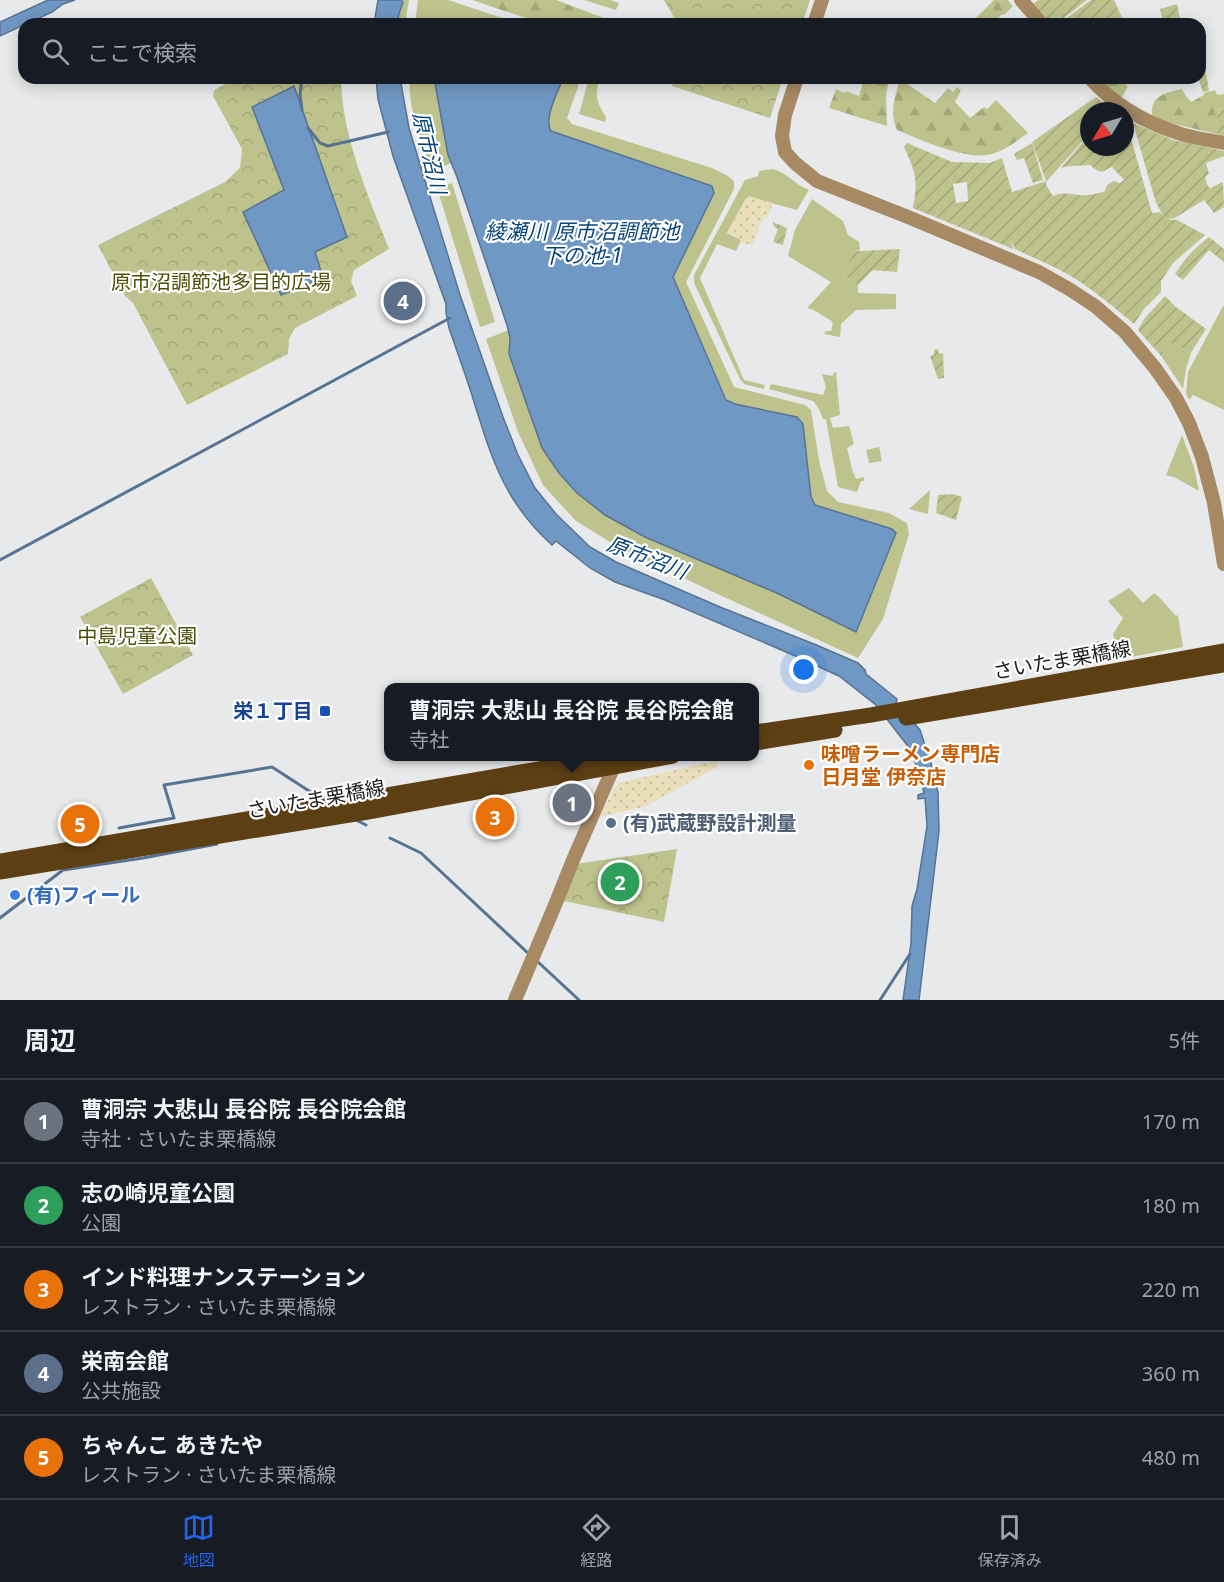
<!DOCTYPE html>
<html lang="ja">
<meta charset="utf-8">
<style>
:root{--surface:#171b24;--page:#20242c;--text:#f1f3f6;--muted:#9ea1a6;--line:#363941;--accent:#2563eb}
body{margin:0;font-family:"Noto Sans","Noto Sans JP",sans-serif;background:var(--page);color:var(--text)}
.compass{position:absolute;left:1080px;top:102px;width:54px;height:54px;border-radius:50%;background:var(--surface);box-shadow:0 3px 15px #0003;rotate:232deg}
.you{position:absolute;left:804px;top:670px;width:21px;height:21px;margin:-15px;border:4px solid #fff;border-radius:50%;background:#1a73e8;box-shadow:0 0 0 9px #1a73e833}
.badge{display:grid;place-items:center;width:39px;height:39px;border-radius:50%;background:var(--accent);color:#fff;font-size:20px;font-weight:700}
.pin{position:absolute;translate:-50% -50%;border:3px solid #fff;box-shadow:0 2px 6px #0006}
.popup{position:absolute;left:384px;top:683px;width:375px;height:78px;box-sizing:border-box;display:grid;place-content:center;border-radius:12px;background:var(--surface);filter:drop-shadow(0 2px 4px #0005);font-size:20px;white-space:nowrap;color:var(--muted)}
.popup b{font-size:22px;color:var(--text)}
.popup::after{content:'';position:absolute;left:50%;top:100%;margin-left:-12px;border:12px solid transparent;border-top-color:var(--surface)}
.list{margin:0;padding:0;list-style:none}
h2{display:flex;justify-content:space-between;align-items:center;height:78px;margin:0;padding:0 24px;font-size:26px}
h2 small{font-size:20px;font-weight:400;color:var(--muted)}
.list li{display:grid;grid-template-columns:39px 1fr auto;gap:18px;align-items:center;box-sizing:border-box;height:84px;padding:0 24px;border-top:2px solid var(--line)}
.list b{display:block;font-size:22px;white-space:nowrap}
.list p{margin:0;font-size:20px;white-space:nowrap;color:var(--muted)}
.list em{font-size:20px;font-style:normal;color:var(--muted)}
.icon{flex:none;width:33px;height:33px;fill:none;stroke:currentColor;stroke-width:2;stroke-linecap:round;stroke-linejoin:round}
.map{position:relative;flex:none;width:1224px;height:1000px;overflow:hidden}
.search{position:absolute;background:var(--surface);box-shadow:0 3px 15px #0003;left:18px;right:18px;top:18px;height:66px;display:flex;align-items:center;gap:15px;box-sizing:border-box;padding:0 21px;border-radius:18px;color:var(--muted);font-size:22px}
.sheet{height:498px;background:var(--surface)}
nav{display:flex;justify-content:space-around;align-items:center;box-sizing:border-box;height:84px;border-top:2px solid var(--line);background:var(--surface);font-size:16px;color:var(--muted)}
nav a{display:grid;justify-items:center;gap:3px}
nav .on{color:var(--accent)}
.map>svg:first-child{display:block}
.grass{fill:#bec38d}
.forest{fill:url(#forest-firs)}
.sand{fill:url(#sand-dots)}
.park{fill:url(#park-crowns)}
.garden{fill:url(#garden-furrows);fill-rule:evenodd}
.water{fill:#7098c4;stroke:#577392;stroke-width:1.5}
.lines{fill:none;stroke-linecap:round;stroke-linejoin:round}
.stream{stroke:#577392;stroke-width:3}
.tertiary{stroke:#a78964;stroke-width:14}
.primary{stroke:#5d3f14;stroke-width:15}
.transit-dot{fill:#1a4fb4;stroke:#fff;stroke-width:2}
.food-dot{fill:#e8710a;stroke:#fff;stroke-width:2}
.service-dot{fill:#5c6f8a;stroke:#fff;stroke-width:2}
.shop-dot{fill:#3f7fe0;stroke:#fff;stroke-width:2}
.labels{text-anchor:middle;stroke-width:4.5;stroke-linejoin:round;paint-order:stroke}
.park-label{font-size:20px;fill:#4d5008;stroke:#fff}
.street-label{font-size:20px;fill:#1d1d1e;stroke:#fff}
.transit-label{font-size:20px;font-weight:bold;fill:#164399;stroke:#fff;text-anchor:end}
.food-label{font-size:20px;font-weight:bold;fill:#c56008;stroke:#fff;text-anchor:start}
.service-label{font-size:20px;font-weight:bold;fill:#4e5e75;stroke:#fff;text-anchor:start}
.shop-label{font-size:20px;font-weight:bold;fill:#366cbe;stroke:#fff;text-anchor:start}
.water-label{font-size:21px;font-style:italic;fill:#06437a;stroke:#fff}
</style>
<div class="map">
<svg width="1224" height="1000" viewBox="0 0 1224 1000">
<defs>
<pattern id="forest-firs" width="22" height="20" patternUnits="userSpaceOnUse" patternTransform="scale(1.5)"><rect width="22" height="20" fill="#bec38d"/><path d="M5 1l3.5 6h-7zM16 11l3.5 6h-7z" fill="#a3a779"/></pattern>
<pattern id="sand-dots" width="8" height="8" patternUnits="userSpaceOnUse" patternTransform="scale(1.5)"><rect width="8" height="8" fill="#e9dfba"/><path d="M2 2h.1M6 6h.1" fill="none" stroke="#c7bf9f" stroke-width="1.8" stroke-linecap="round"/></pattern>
<pattern id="park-crowns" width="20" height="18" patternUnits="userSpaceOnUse" patternTransform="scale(1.5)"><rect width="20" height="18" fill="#bec38d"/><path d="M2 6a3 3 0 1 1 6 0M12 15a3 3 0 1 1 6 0" fill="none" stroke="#a3a779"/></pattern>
<pattern id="garden-furrows" width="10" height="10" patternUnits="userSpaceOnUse" patternTransform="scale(1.5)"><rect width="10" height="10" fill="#bec38d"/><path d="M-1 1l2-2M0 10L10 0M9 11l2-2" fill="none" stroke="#a3a779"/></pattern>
</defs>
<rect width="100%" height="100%" fill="#e8e9ea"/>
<g class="grass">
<polygon points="403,0 409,0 405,24 391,24 397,18"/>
<polygon points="418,0 448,0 521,24 450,24 448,19 435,21 434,24 415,24"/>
<polygon points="584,0 610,0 619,3 616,10"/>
<path d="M 410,78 L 434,78 L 448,155 L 451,163 L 432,172 C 423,144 407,108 410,78 Z"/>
<path d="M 563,78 L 581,78 L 567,118 L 572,124 L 712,168 L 728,176 L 734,181 L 734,189 L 686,282 L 734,387 L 805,405 L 811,410 L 819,461 L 827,491 L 838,502 L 889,513 L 907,523 L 909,534 L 883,619 L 858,658 L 711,591 L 615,545 L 576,521 L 543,485 L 518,432 L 486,339 L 509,330 L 510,338 L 509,354 L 542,448 L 779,594 L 856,632 L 892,529 L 815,505 L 811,497 L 735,404 L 727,400 L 673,277 L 712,186 L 551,132 C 543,119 558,92 563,78 Z"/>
<path d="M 589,78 L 600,78 C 594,96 597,102 606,117 L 605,122 L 579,114 Z"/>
<path d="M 773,169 C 789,174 794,184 809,190 L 797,210 L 749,197 L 745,200 L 727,233 L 741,240 L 736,251 L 717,244 L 700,278 L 744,380 L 765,385 L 764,389 L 744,384 L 740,379 L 694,283 L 694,275 L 745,180 L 758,176 L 759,171 Z"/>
<polygon points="452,183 495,322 480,327 437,188"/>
<polygon points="812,199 843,221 848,235 859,242 860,250 855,250 842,274 858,285 858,293 896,294 896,309 856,310 841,324 840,337 824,334 826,331 831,331 833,322 814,310 807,308 831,282 788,256 795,230"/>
<polygon points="1223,306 1224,307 1224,410 1193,395 1189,400 1186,394 1188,372"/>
<polygon points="1164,343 1174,343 1191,353 1186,369 1183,389 1162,357"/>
<polygon points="834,372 836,372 840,415 830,418 833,428 849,426 854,444 847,448 853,473 854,473 856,479 864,477 864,481 861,481 857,492 838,487 826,419 823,419 819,409 813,401 769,389 771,384 823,395 826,387 822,374 833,376"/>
<polygon points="1182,435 1194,467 1199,491 1174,477 1166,475"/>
<polygon points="879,447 882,461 869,463 866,450"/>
<polygon points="930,490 928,514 909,509"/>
<polygon points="1129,588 1143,603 1154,593 1159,597 1176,616 1178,615 1183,647 1084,666 1097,641 1116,646 1113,634 1123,618 1108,601"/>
</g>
<g class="forest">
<polygon points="472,0 556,0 609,20 608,24 544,24"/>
<polygon points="994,0 1008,0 1013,6 1004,15 1002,14 993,24 970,24"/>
<polygon points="861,78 890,78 886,93 887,126 829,108 836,89 844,93 846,91 859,96 862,86"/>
<polygon points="1097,78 1125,78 1123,83 1128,86 1121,99"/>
<path d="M 900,79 L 935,103 L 948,88 L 953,92 L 957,87 L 961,90 L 955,102 L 970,118 L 984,107 L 987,109 L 996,100 L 1028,133 C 1017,141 1006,150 992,154 C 966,161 921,140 897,130 C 889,112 895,97 900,79 Z"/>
<path d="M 1182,89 L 1187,98 L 1188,98 L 1191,102 L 1204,95 L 1204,93 L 1215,90 L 1217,95 L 1224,94 L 1224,108 L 1215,109 L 1218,129 L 1217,134 L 1153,119 C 1148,96 1164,93 1182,89 Z"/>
</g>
<g class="sand">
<polygon points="749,196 773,203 767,217 764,217 752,245 740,242 741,240 727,233 745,200"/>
<polygon points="715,761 717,767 646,806 599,817 618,783"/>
</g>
<g class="park">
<polygon points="664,0 810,0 802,24 678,24"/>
<path d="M 237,78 L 341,78 C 342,137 368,195 389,249 L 354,270 L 351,281 L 357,296 L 295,328 L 289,339 L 288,354 L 187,405 L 133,303 L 125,296 L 98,245 L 225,182 L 240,168 L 242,149 L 213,96 L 214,90 Z"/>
<polygon points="669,78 783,78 770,118 672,86 674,80"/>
<polygon points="151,578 193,655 123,694 80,617"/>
<polygon points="677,849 664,922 564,901 576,864"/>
</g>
<g class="garden">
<polygon points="1038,0 1087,0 1056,24 1052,24 1033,4"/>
<polygon points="1091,0 1114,0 1125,24 1059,24"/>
<polygon points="1177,4 1181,24 1156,24 1163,21 1160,9"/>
<polygon points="1204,60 1209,91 1203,92 1198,78 1200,78 1200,61"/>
<path d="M 1096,97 L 1111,109 L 1109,111 L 1089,111 L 1089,134 L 1046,182 L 1046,185 L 1053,196 C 1063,192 1069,194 1079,195 C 1088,196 1097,194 1105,191 C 1106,185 1109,183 1114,181 L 1120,183 L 1124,180 L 1112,167 C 1100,173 1100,173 1090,165 C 1080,166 1070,165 1061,168 L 1089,135 L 1089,147 L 1125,147 L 1125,117 L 1152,213 L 1160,212 L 1164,217 L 1156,203 L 1133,123 L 1173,140 L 1224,151 L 1224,156 L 1206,163 L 1209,174 L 1205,177 L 1207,185 L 1210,188 L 1223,182 L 1224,207 L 1214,213 L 1204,200 L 1173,219 L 1168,218 L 1171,220 L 1177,220 L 1205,235 L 1173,263 L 1161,281 L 1161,292 L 1144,309 L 1134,324 C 1115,308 1096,292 1074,278 C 1055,266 1035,259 1015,249 L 1011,240 L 1013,249 L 913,208 C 918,179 916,173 904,147 L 907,143 L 952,162 L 990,163 L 1002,158 L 1012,192 L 1046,181 L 1032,142 ZM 967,182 L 968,201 L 956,203 L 953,184 Z"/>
<polygon points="1224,108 1224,136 1217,134 1218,129 1215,109"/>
<polygon points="1032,143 1043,180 1033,183 1024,158 1017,160 1014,154"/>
<polygon points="773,222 787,228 783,245 773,242 778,229 774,227 775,226 773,225"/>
<path d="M 1209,237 L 1224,249 L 1224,262 L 1209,250 L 1183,280 L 1175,274 C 1184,259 1195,248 1209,237 Z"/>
<polygon points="900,249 897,272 873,270 858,285 842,274 855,250 861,251"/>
<polygon points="1165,296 1176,307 1206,329 1191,353 1174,343 1165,343 1162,357 1138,330 1144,319"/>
<polygon points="938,349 939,354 943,353 944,378 938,379 930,356 934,355 934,350"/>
<polygon points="953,494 962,497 956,520 936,513 938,495"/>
</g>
<g class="water">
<polygon points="48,0 75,0 63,4 52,12 0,36 0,22"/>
<polygon points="378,0 401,0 403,2 398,17 400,19 397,22 394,21 391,24 374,24"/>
<path d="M 376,78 L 400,78 L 409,128 L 460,295 L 503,417 L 518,455 L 535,488 L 556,514 L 590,547 L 616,562 L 720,607 L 814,644 L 858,663 L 865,670 L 866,674 L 897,699 L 896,703 L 920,730 L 931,763 L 938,792 L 939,831 L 919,1000 L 903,1000 L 911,943 L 912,906 L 917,889 L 927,826 L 925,798 L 918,799 L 918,795 L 924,793 L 918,769 L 907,745 L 876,705 L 839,676 L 793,655 L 665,600 L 615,582 L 590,568 L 556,541 L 552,545 C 501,499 490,452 470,389 C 463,368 456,348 449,328 L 446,313 L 446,304 L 393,156 L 378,99 Z"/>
<path d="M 434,78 L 563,78 C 558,92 543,119 551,131 L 712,186 L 714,193 L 673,277 L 726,400 L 735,404 L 797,417 L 803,424 L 811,497 L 815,505 L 892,529 L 896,533 L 856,632 L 779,594 L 645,537 L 605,515 L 577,493 L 559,473 L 542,448 L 509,354 L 510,338 L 507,325 L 457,177 L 448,155 Z"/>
<polygon points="294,86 347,237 315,252 323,278 281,295 243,212 284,190 252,107"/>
</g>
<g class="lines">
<g class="stream">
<polyline points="302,110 300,94 302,78"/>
<polyline points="308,128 320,143 328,146 388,132"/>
<polyline points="0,560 450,318"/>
<polyline points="354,819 366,825"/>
<polyline points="119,828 174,818 164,785 272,767 320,798"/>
<polyline points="390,838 421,853 530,955"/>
<polyline points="0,918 63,870 143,858 217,844"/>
<polyline points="537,961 579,1000"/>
<polyline points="880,1000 910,954"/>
</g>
<g class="tertiary">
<polyline points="1021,0 1042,24"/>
<polyline points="814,24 822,0"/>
<polyline points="797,78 785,115 782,136 785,152 795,163 817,181 908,217 1039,272 1069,289 1095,306 1125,332 1155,368 1176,398 1189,423 1202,457 1214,503 1224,564"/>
<path d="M 1090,78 C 1113,104 1144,122 1178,133 C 1192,138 1209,140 1224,143"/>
<polyline points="515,1000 555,905 573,860 614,766 612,756"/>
</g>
<g class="primary">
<polyline points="906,718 1224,665"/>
<polyline points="755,732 871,715 1224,651"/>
<polyline points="755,743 835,730"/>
<polyline points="0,861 603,758"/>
<polyline points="0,872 368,812 673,756"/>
</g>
</g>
<rect class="transit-dot" x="319" y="705" width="12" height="12" rx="3"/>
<circle class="food-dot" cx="809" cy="765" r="6"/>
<circle class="service-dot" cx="611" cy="823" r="6"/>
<circle class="shop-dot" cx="15" cy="895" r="6"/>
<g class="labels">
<g class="park-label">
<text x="221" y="289">原市沼調節池多目的広場</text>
<text x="137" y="643">中島児童公園</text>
</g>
<g class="street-label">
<text transform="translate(1062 660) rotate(-10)" y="7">さいたま栗橋線</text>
<text transform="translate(316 799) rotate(-10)" y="7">さいたま栗橋線</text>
</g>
<g class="transit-label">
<text x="313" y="718">栄１丁目</text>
</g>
<g class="food-label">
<text x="821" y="761">味噌ラーメン専門店<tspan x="821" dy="23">日月堂 伊奈店</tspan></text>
</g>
<g class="service-label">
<text x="623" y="830">(有)武蔵野設計測量</text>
</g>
<g class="shop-label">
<text x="27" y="902">(有)フィール</text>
</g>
<g class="water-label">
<text transform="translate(429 153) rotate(77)" y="7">原市沼川</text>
<text x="582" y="239">綾瀬川 原市沼調節池<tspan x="582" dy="24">下の池-1</tspan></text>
<text transform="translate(647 558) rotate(21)" y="7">原市沼川</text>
</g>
</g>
</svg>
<svg class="compass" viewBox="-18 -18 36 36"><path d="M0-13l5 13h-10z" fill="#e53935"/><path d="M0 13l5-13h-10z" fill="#9ea1a6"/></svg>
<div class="you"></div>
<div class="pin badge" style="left:572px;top:803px;background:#6b7280">1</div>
<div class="popup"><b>曹洞宗 大悲山 長谷院 長谷院会館</b>寺社</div>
<div class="pin badge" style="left:620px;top:882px;background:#2e9e5b">2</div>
<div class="pin badge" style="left:495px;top:817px;background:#e8710a">3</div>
<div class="pin badge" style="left:403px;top:301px;background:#5c6f8a">4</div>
<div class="pin badge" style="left:80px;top:824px;background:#e8710a">5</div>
<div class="search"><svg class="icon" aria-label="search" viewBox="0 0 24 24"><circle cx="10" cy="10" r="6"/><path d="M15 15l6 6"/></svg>ここで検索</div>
</div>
<section class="sheet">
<h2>周辺<small>5件</small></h2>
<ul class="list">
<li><span class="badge" style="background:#6b7280">1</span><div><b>曹洞宗 大悲山 長谷院 長谷院会館</b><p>寺社 · さいたま栗橋線</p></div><em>170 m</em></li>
<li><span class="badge" style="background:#2e9e5b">2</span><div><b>志の崎児童公園</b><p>公園</p></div><em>180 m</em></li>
<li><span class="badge" style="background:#e8710a">3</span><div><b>インド料理ナンステーション</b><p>レストラン · さいたま栗橋線</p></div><em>220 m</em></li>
<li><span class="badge" style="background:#5c6f8a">4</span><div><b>栄南会館</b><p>公共施設</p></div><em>360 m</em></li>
<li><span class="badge" style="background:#e8710a">5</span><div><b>ちゃんこ あきたや</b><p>レストラン · さいたま栗橋線</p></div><em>480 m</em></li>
</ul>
</section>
<nav>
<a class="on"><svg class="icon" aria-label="map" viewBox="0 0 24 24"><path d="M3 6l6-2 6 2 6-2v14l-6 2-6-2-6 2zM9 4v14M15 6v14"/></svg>地図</a>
<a><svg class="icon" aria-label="directions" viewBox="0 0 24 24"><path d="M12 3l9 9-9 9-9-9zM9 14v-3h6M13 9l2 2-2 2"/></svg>経路</a>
<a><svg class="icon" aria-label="saved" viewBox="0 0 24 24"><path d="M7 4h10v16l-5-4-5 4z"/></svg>保存済み</a>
</nav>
